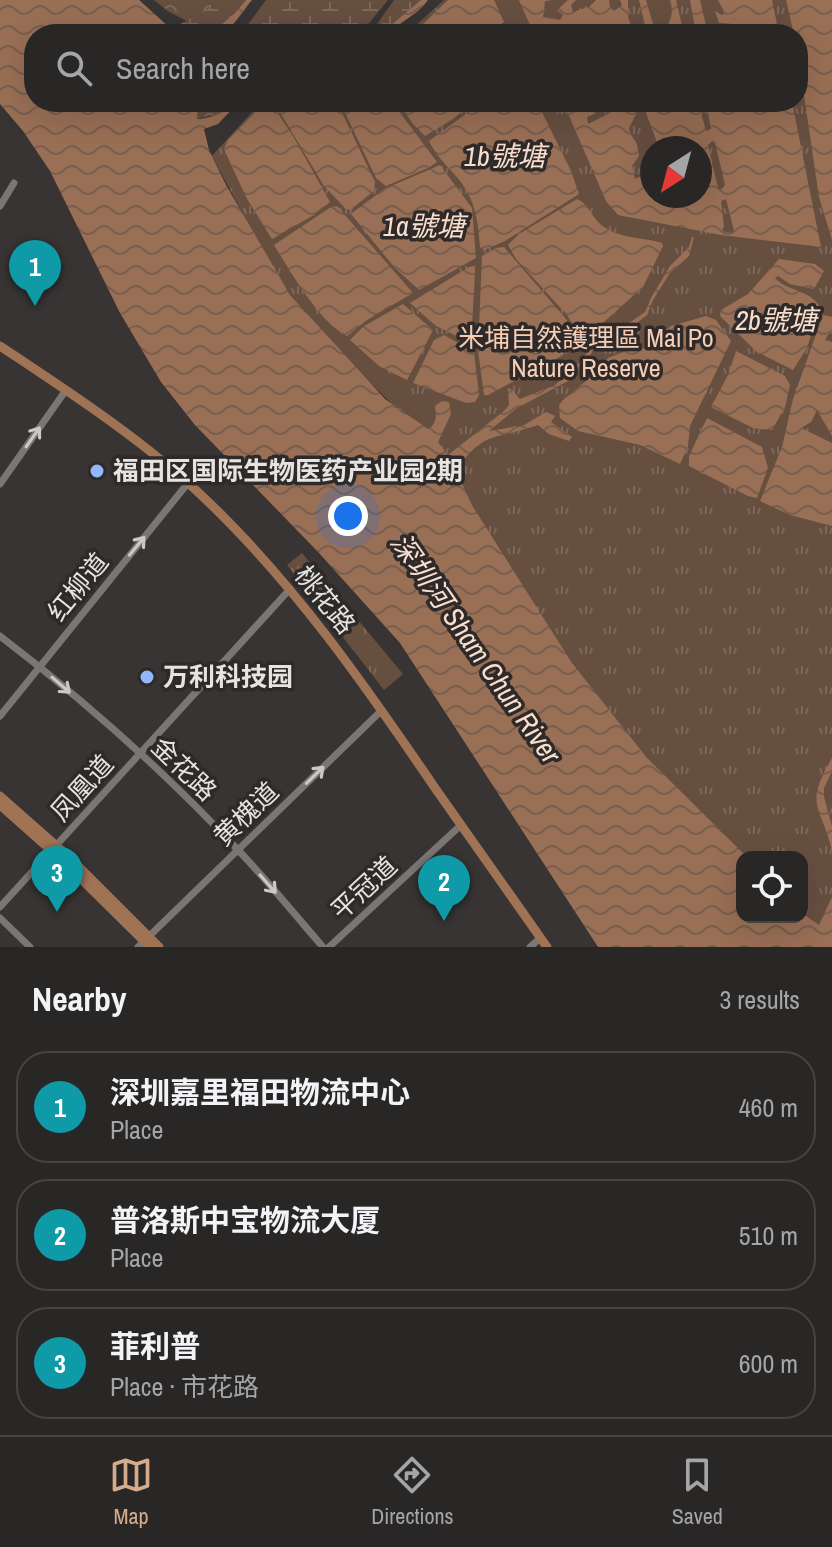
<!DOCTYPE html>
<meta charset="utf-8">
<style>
:root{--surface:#292726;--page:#353332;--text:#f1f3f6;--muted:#a5a5a7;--line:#454443;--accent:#d6ab8b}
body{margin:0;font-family:"Archivo Narrow","Noto Sans SC",sans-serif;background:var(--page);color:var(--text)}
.controls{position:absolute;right:24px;bottom:24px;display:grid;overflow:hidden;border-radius:16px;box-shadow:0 8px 32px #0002}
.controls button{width:72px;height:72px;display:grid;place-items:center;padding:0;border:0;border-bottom:2px solid var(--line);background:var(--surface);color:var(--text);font:40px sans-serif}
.compass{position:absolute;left:640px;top:136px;width:72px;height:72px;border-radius:50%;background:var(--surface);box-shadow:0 8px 32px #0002;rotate:216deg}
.you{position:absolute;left:348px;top:516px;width:28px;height:28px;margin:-20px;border:6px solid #fff;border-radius:50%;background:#1a73e8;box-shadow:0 0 0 12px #1a73e833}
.badge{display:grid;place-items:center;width:52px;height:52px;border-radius:50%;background:var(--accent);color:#fff;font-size:26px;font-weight:700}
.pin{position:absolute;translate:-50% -66px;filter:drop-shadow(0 2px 4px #0008)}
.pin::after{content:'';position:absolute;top:42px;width:28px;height:24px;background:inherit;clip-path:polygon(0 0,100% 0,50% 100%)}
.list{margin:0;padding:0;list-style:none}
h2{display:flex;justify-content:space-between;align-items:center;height:104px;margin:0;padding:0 32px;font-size:34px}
h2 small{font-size:26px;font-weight:400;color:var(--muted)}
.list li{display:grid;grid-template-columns:52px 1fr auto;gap:24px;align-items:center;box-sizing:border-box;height:112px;margin:0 16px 16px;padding:0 16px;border:2px solid var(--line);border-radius:32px}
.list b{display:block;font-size:30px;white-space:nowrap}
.list p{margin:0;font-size:26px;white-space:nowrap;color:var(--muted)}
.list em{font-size:26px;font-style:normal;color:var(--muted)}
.icon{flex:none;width:44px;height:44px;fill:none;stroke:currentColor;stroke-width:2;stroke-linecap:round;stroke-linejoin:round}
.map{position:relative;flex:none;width:832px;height:947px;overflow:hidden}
.search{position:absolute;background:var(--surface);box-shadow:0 8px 32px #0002;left:24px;right:24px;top:24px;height:88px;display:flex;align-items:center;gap:20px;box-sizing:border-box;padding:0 28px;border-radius:32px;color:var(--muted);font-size:30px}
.sheet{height:488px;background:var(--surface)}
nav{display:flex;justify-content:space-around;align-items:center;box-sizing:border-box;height:112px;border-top:2px solid var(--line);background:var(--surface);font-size:22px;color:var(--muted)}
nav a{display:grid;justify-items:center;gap:4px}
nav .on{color:var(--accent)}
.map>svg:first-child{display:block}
.forest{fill:url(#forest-crowns)}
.wetland{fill:url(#wetland-marsh)}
.park{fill:url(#park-tufts);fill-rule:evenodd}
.water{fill:url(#water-waves);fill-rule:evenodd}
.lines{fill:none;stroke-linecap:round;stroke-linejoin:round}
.minor{stroke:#797674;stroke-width:7}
.major{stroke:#a07355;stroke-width:9}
.oneway{stroke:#cbc8c7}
.poi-dot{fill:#93b7fd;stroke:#2d2a29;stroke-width:3}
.labels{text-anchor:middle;stroke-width:7;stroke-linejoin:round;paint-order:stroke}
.park-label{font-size:26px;fill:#f6cdb4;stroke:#2d2a29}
.poi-label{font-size:26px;font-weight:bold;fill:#e6e4e3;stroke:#2d2a29;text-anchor:start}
.street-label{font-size:26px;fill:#e6e4e3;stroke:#2d2a29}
.water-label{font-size:28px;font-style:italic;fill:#fadecd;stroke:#2d2a29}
</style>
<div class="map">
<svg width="832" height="947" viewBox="0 0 832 947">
<defs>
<pattern id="forest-crowns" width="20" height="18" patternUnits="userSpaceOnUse" patternTransform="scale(2)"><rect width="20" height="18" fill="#674f40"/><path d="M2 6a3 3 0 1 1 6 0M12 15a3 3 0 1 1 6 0" fill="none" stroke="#7d685b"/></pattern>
<pattern id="wetland-marsh" width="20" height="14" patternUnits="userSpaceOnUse" patternTransform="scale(2)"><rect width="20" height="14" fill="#674f40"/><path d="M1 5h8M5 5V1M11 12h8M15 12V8" fill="none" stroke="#7d685b"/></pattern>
<pattern id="park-tufts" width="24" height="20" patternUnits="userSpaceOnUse" patternTransform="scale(2)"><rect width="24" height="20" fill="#674f40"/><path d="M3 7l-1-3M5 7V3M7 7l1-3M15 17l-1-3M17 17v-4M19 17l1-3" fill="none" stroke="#7d685b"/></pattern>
<pattern id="water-waves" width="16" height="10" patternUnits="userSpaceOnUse" patternTransform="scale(2)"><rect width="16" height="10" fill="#996f55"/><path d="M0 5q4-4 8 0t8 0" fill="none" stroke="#775e4e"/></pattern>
</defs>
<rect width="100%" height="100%" fill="#373433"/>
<g class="forest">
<polygon points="154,0 225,0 195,25 169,12"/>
<polygon points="198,102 230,102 219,114 196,119"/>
</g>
<g class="wetland">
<polygon points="103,0 139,0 171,29 177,31 178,25 205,11 216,0 246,0 235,13 210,34 141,34"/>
<polygon points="266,0 388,0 360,34 241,34"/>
<polygon points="394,0 421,0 380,34 370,34"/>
</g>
<g class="park">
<path d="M 444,0 L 832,0 L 832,947 L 802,917 L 802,857 L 742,857 L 742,908 L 391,403 L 353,366 L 290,295 L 272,268 L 212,156 L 261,102 L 798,102 L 798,34 L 406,34 ZM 652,148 L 700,148 L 700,196 L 652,196 Z"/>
<polygon points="302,553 403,674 384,690 287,565"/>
</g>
<g class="water">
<path d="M 0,0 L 139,0 L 171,29 L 178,31 L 178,34 L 34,34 L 34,102 L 198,102 L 197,119 C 213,118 220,114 230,102 L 239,102 L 218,124 L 204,129 L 209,150 L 226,185 L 290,295 L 385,399 L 428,429 C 436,425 437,415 435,406 L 442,401 L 449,402 L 451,414 L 438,442 L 448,455 L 504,411 L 509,405 L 508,389 L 511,389 L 520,399 L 555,385 L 580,362 L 597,338 L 619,330 L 645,312 L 651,298 L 670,266 L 689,247 L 692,237 L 694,237 L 689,256 L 670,273 L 653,300 L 647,315 L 634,325 L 597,343 L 589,358 L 568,381 L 517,408 L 489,431 L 524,425 L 546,412 L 555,416 L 551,422 L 572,437 L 569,441 L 549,434 L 538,425 C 495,440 483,430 456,471 L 473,507 L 572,663 L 647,758 L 747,857 L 742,857 L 742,917 L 802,917 L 802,913 L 819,925 L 832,897 L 832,947 L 598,947 L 400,643 L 319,553 L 195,425 L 161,382 L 120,313 L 50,171 L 23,131 L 0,104 Z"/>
<path d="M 246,0 L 252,0 C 239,15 232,34 210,34 L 235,13 Z"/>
<path d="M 421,0 L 428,0 C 417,16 401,20 389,34 L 380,34 Z"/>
<polygon points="448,0 494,0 504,22 485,34 422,34 419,28"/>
<polygon points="519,0 552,0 545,1 543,17 560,20 563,15 557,10 568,0 576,0 571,5 573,12 589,7 596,0 609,0 610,7 614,11 622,5 620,0 628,0 628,17 634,34 534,34"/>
<path d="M 639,0 L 646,0 L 656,34 L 665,31 C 671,20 674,12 670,0 L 676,0 L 684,34 L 647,34 Z"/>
<polygon points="690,0 700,0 707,30 718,32 733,29 734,24 719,23 715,11 722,15 725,13 718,0 772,0 779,34 696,34"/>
<polygon points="786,0 832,0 832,240 819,197 798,54 798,34 794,34"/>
<polygon points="265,102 271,103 293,136 330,202 314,215 272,239 246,197 224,149 228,140"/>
<polygon points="274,102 337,102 375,182 374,191 350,210 346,209 324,186"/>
<polygon points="340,102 392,102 437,162 428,168 386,186 376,178"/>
<polygon points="399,102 470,102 471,104 453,119 425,136 412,123"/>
<path d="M 537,102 L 571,171 L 579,194 L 505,241 L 484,250 L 480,247 C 478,219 475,198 456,176 C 446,165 435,154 429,141 L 481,103 Z"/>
<path d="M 563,102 L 589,102 L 588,109 L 599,108 L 596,113 L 587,117 L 588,124 L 632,102 L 641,102 L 635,105 L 636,114 L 628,130 L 637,144 L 639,156 L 632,166 L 635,179 L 652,171 L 652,196 L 700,196 L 700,148 L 659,148 L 642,102 L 698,102 L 706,131 L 711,129 L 706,102 L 747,102 L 751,104 L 767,102 L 772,105 L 773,102 L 792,102 L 821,247 L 721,235 L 618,215 L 606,201 ZM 712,141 L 715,142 L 725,185 L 721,190 L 718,188 L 708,145 ZM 726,199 L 734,231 L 731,233 L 724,232 L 722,229 L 724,227 L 721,201 Z"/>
<polygon points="440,165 472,208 476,258 419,290 394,267 351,214 384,189"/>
<path d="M 577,199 C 589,204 593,220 604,227 C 621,239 643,237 662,243 L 663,246 L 643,287 L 605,321 L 581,337 L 567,315 L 516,259 L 508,245 L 519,234 Z"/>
<path d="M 337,206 L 413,293 L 367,320 L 347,336 C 319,322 290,271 274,245 L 331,207 Z"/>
<polygon points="504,247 566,319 578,339 563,355 488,395 484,395 478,351 482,256 497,248"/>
<path d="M 779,259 L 815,264 L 824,271 L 814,289 L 790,284 L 778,276 L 775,278 C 788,292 809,289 820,307 L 807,348 L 793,370 L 757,352 L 720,316 L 721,310 L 748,294 Z"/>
<polygon points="475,266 475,273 471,343 436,326 410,303 469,267"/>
<polygon points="403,304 433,330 407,380 379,366 350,340 364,326"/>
<polygon points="823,315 832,317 832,328 825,340 832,342 832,436 817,410 811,422 801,428 832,443 832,526 790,515 760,501 782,447 793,399"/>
<polygon points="706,316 716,320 731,341 690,426 688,446 680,464 640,445 578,431 560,418 559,405 563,400 592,376 608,358 626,351 643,348 671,326"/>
<polygon points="444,335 474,352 479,395 475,402 466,403 413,383 434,340"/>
<polygon points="736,351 785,376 790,385 785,407 772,430 753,428 711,407 729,373"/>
<polygon points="707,418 762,447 768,468 757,498 748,496 689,466 689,456"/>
<path d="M 832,758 L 832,771 L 824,788 L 824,797 L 832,826 L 832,850 C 820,803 804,806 832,758 Z"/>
</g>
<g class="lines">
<g class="minor">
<polyline points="0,206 14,183"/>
<polyline points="0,484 66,390"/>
<path d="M 0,636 C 84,700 165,772 238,850 C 268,881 295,915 323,947"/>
<polyline points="0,716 188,483"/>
<polyline points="0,907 290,589"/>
<polyline points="0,918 30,947"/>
<polyline points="138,947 382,710"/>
<polyline points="329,947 461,825"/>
<polyline points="530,947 540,938"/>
</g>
<g class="major">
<path d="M 0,346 C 69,392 140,438 200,494 C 292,580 365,685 435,788 C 472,841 510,894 547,947"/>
<polyline points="0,796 68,856 159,947"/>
<polyline points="0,805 63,861 150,947"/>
</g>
</g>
<defs><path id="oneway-shaft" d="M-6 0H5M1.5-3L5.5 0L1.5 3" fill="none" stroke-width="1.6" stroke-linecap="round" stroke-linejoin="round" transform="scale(2)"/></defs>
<g class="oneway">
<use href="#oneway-shaft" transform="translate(33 437) rotate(-55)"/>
<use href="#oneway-shaft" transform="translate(137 546) rotate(-51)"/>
<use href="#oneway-shaft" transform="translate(61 685) rotate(41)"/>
<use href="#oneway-shaft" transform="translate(315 775) rotate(-44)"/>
<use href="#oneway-shaft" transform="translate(268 884) rotate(49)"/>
</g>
<g class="poi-dot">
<circle cx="97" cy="471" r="8"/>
<circle cx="147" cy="677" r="8"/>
</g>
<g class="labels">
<g class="park-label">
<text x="586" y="347">米埔自然護理區 Mai Po<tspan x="586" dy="30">Nature Reserve</tspan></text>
</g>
<g class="poi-label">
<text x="113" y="480">福田区国际生物医药产业园2期</text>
<text x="163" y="686">万利科技园</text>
</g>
<g class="street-label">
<text transform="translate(78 587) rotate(-51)" y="9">红柳道</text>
<text transform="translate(325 600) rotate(51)" y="9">桃花路</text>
<text transform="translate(184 769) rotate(44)" y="9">金花路</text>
<text transform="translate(82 788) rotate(-48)" y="9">凤凰道</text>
<text transform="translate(246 814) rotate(-44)" y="9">黄槐道</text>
<text transform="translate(364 888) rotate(-43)" y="9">平冠道</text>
</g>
<g class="water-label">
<text x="505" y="166">1b號塘</text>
<text x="424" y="236">1a號塘</text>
<text x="776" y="330">2b號塘</text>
<text transform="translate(476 648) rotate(55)" y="10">深圳河 Sham Chun River</text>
</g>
</g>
</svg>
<div class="controls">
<button><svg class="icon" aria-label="locate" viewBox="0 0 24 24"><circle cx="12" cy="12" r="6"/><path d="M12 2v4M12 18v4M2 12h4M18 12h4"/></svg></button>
</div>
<svg class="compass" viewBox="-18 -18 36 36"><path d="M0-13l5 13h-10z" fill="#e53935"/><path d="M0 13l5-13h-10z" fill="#a5a5a7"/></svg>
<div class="you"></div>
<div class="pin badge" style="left:35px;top:306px;background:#0f9aa8">1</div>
<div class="pin badge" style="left:444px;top:921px;background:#0f9aa8">2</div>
<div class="pin badge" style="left:57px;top:912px;background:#0f9aa8">3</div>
<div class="search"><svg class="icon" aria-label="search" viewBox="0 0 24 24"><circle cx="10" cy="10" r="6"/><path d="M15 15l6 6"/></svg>Search here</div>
</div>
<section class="sheet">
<h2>Nearby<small>3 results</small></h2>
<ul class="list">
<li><span class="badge" style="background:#0f9aa8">1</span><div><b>深圳嘉里福田物流中心</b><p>Place</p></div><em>460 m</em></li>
<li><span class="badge" style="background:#0f9aa8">2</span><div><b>普洛斯中宝物流大厦</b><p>Place</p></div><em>510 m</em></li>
<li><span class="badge" style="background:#0f9aa8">3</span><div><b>菲利普</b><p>Place · 市花路</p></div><em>600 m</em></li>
</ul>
</section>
<nav>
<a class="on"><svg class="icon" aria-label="map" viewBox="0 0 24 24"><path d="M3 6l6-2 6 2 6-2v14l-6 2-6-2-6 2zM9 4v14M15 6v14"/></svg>Map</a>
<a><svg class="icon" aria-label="directions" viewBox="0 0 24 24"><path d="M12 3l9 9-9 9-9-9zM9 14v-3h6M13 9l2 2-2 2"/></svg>Directions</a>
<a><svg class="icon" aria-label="saved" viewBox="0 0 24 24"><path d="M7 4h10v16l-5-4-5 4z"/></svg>Saved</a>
</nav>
